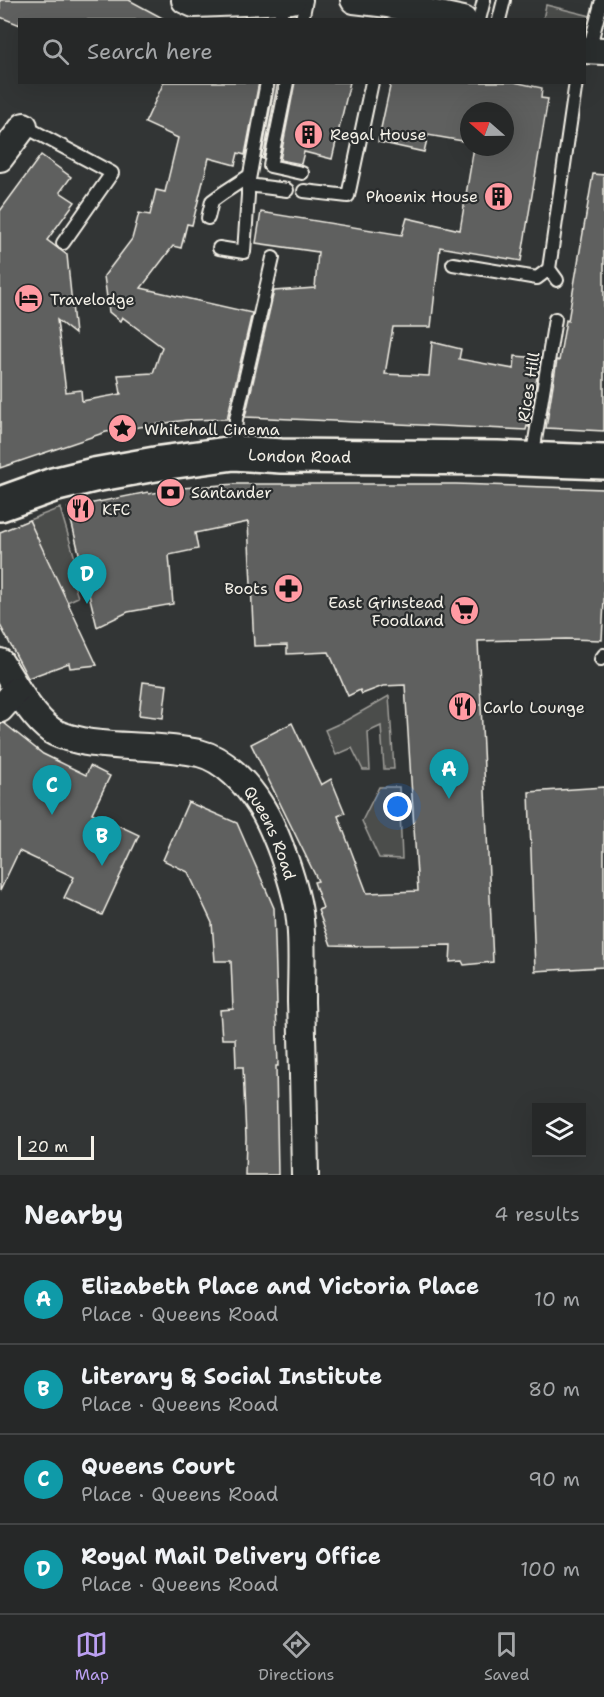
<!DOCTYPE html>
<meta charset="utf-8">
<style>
:root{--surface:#262828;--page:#323434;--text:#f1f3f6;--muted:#a4a6a8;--line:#424445;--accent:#bca0f2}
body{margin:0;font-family:"Shantell Sans",sans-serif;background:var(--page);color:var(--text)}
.controls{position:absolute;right:18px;bottom:18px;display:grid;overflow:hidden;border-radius:0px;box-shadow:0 6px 24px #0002}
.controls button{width:54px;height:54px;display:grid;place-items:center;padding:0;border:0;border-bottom:2px solid var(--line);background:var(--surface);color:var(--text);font:30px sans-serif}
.compass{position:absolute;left:460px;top:102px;width:54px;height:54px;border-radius:50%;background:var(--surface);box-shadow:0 6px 24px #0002;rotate:290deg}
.scale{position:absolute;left:18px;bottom:15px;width:76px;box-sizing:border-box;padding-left:6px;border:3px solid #f4f1e8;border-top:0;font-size:16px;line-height:21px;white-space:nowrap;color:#f4f1e8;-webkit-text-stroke:4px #2a2d2e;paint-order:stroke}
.you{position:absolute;left:398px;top:807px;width:21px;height:21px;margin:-15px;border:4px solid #fff;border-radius:50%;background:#1a73e8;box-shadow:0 0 0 9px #1a73e833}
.badge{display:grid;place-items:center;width:39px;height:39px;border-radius:50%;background:var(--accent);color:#fff;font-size:20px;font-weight:700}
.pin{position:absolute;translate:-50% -50px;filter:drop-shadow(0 2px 3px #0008)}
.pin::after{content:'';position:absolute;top:32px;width:21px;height:18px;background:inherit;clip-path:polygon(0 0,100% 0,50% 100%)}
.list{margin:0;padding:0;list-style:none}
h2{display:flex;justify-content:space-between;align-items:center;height:78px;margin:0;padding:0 24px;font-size:26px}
h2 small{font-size:20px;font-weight:400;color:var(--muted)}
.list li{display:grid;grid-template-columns:39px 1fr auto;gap:18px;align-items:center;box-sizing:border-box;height:90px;padding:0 24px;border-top:2px solid var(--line)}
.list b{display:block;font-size:22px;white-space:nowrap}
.list p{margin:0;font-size:20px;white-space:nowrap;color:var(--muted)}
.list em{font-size:20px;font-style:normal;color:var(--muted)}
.icon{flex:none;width:33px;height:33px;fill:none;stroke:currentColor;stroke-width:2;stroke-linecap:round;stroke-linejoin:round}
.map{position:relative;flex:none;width:604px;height:1175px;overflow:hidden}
.search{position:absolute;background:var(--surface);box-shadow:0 6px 24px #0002;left:18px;right:18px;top:18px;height:66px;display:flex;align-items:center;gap:15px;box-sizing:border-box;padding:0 21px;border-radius:0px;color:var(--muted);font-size:22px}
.sheet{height:438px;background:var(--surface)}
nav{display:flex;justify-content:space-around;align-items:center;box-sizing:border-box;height:84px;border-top:2px solid var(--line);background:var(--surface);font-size:16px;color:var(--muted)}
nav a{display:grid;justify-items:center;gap:3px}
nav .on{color:var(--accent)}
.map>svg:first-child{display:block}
.green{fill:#4b4d4c;stroke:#a09f9a;stroke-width:1.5}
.building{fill:#5f605f;stroke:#f4f1e8;stroke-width:1.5}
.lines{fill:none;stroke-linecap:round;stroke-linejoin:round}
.lane-casing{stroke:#f4f1e8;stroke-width:16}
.street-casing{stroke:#f4f1e8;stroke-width:30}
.secondary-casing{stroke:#f4f1e8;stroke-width:38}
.lane{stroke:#2a2d2e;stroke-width:12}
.street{stroke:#2a2d2e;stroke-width:26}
.secondary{stroke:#2a2d2e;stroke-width:33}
.labels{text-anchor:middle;stroke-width:4.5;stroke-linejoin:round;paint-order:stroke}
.poi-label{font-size:16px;fill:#f4f1e8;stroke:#2a2d2e;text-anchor:start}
.street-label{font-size:16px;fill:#f4f1e8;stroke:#2a2d2e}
</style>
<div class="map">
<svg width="604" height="1175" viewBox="0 0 604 1175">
<rect width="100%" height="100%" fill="#323535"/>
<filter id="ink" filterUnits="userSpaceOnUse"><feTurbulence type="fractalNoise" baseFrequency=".0167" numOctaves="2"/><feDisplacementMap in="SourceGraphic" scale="12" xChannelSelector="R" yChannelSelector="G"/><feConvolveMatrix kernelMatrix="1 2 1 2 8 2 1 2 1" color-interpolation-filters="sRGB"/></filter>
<g filter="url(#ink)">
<g class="green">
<polygon points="596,0 597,0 590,29 585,30 584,20 543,19 546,5 591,16"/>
<polygon points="60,508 80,575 72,579 78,597 65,603 29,520"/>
<polygon points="389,696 394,769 384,769 381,726 368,732 370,770 363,770 352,748 336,755 325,730 345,721"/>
<polygon points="379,787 399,787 402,859 379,858 362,821"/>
</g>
<g class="building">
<polygon points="0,0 129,0 166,20 20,20 20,25 0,17"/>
<polygon points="164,82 259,82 245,155 238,153 235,165 209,158 192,225 187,224 181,248 173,246 141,288 252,313 227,419 186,420 106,432 0,468 0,211 41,155 71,177 60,192 75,202 47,240 67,255 75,334 57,320 66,392 81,390 82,401 121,394 118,375 153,373 162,347 122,317 120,321 109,312 104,276 132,239 139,213 150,215 156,190 165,192 178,138 145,123"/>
<polygon points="275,82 278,82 263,159 261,158"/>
<polygon points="295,82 350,82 332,159 304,152 301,164 280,160"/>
<polygon points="391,82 514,82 542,88 541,98 548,99 521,261 440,247 431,327 393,327 385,374 429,376 432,342 461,349 459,359 514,369 515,356 540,358 529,427 527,426 526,430 245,417 274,291 315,288 318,252 256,243 261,212 402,235 407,218 460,230 474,147 505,147 505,111 469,111 469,142 428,135 424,152 378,142"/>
<polygon points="593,174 604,175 604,431 546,428 557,360 559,361 566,320 568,321"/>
<polygon points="236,484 456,484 604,489 604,601 602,640 566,639 478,641 493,962 464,965 462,961 450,962 451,945 366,946 331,945 318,910 323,908 314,882 318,881 251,744 292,723 321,785 331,779 345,813 338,816 367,893 418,891 405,685 383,686 362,694 360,690 348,696 329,652 287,654 287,645 254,646 248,522 195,533 198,549 169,555 173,604 128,612 97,627 68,508 148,492 149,494 181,488"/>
<polygon points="29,520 97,665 70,668 69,663 28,678 0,625 0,532"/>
<polygon points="143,682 167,685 163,718 139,715"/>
<polygon points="4,723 43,754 86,775 90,766 110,776 92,813 139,835 102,915 64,898 74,877 19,851 0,891 0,724"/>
<polygon points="604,787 604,967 535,971 529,792"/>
<polygon points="188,802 237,823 274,908 277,1004 276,1004 278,1066 276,1066 278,1175 245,1175 246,1138 243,1067 236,1067 235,1039 222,1039 220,1010 233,1009 231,961 215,961 212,923 188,872 163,860"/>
</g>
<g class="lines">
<defs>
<g id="lane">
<polyline points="280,20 283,1"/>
<polyline points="302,20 306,0"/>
<polyline points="479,20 484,0"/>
<polyline points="499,20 504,0"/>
<polyline points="589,50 602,0"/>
<polyline points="267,82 248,185 287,190"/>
<polyline points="287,82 270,166 302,173"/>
<polyline points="24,126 112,173 63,243"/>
<polyline points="304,191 348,196 372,82"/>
<polyline points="208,218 212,201 223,193 249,176"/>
<polyline points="219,248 244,252 248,195 248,185"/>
<polyline points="453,264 537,278 549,269"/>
<polyline points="557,280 549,269 576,82"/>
<polyline points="234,452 236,419 273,258"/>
<polyline points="532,459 555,319"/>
<polyline points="601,659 604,655"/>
</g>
<g id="street">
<polyline points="185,0 194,4 292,0"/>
<polyline points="354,0 388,4 463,20"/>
<polyline points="584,50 604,51"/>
<polyline points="0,158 24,126"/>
<path id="s1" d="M 0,662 C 13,682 31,717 52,731 C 61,737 75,739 86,742 C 123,748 162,745 199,753 C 224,759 247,784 260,805 C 277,831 297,890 300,920 C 303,947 301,975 301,1002 C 303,1060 304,1117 305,1175"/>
<polyline points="0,709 17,690"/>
</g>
<g id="secondary">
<path id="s2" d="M 0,504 L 53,485 L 94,475 L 161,463 L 234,453 L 281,456 L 497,458 L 604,462"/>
</g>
</defs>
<use href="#lane" class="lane-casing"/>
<use href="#street" class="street-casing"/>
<use href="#secondary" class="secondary-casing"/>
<use href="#lane" class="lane"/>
<use href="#street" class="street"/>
<use href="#secondary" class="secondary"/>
</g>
</g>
<defs>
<symbol id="building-disc" viewBox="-11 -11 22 22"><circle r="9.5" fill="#ff9aa2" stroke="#2a2d2e"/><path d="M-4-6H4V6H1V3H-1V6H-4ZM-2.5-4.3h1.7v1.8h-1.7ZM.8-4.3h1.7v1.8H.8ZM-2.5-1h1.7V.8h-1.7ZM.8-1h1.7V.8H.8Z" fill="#111"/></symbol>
<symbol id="hotel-disc" viewBox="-11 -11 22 22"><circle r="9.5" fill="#ff9aa2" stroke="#2a2d2e"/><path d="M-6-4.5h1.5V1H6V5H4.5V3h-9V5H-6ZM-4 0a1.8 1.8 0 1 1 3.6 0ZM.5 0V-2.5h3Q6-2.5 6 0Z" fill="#111"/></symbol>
<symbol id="sight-disc" viewBox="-11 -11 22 22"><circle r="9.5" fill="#ff9aa2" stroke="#2a2d2e"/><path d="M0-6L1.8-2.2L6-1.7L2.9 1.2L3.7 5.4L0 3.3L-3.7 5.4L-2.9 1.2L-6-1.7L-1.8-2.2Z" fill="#111"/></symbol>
<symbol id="bank-disc" viewBox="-11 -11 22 22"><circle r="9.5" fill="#ff9aa2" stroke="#2a2d2e"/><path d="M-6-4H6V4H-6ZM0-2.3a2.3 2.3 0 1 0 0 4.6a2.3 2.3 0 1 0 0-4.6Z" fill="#111"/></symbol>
<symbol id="restaurant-disc" viewBox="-11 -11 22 22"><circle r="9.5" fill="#ff9aa2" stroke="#2a2d2e"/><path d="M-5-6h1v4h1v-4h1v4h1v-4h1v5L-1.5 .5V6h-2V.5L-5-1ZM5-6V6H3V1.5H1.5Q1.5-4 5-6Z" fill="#111"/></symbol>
<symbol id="pharmacy-disc" viewBox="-11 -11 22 22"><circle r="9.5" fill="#ff9aa2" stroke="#2a2d2e"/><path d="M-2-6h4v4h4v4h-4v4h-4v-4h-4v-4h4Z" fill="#111"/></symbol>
<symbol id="supermarket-disc" viewBox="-11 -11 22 22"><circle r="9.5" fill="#ff9aa2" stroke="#2a2d2e"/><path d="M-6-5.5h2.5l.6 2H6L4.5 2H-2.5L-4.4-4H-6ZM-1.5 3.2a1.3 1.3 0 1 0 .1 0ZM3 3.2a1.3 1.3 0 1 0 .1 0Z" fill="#111"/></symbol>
</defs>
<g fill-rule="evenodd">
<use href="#building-disc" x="292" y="118" width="33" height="33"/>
<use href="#building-disc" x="482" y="180" width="33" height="33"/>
<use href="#hotel-disc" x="12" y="282" width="33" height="33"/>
<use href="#sight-disc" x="106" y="412" width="33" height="33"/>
<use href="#bank-disc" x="154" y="476" width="33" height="33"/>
<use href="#restaurant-disc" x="64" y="492" width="33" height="33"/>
<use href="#pharmacy-disc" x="272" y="572" width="33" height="33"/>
<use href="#supermarket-disc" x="448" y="594" width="33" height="33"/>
<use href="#restaurant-disc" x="446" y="690" width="33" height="33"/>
</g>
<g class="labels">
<g class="poi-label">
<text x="330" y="140">Regal House</text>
<text x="478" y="202" text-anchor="end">Phoenix House</text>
<text x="50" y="305">Travelodge</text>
<text x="144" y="435">Whitehall Cinema</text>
<text x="191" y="498">Santander</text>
<text x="102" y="515">KFC</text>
<text x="268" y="594" text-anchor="end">Boots</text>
<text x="444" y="608" text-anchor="end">East Grinstead<tspan x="444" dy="18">Foodland</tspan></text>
<text x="483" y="713">Carlo Lounge</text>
</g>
<g class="street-label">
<text transform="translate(528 387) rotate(-81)" y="6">Rices Hill</text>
<text dy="6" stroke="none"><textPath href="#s2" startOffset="306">London Road</textPath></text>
<text dy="6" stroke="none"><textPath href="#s1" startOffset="348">Queens Road</textPath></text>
</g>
</g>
</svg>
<div class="controls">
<button><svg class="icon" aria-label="layers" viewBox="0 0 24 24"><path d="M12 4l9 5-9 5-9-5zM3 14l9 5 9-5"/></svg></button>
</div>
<svg class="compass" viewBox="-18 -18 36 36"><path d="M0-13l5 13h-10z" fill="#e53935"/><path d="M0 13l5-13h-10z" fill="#a4a6a8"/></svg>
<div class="scale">20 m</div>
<div class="you"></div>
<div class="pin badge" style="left:449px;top:799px;background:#0f9aa8">A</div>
<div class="pin badge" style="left:102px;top:866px;background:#0f9aa8">B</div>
<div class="pin badge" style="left:52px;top:815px;background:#0f9aa8">C</div>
<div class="pin badge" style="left:87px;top:604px;background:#0f9aa8">D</div>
<div class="search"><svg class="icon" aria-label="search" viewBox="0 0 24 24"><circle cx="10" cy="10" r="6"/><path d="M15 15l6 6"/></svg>Search here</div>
</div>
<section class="sheet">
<h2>Nearby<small>4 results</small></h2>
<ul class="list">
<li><span class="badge" style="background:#0f9aa8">A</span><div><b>Elizabeth Place and Victoria Place</b><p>Place · Queens Road</p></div><em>10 m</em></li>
<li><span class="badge" style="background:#0f9aa8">B</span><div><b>Literary &amp; Social Institute</b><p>Place · Queens Road</p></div><em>80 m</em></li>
<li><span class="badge" style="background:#0f9aa8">C</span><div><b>Queens Court</b><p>Place · Queens Road</p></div><em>90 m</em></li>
<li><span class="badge" style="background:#0f9aa8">D</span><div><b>Royal Mail Delivery Office</b><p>Place · Queens Road</p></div><em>100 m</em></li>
</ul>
</section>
<nav>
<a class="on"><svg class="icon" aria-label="map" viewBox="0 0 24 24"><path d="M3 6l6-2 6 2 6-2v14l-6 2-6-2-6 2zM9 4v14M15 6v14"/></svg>Map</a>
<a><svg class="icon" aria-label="directions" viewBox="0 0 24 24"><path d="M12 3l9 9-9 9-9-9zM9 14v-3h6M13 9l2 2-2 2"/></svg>Directions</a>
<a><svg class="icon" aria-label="saved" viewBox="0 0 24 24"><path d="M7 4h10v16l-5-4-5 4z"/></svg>Saved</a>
</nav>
